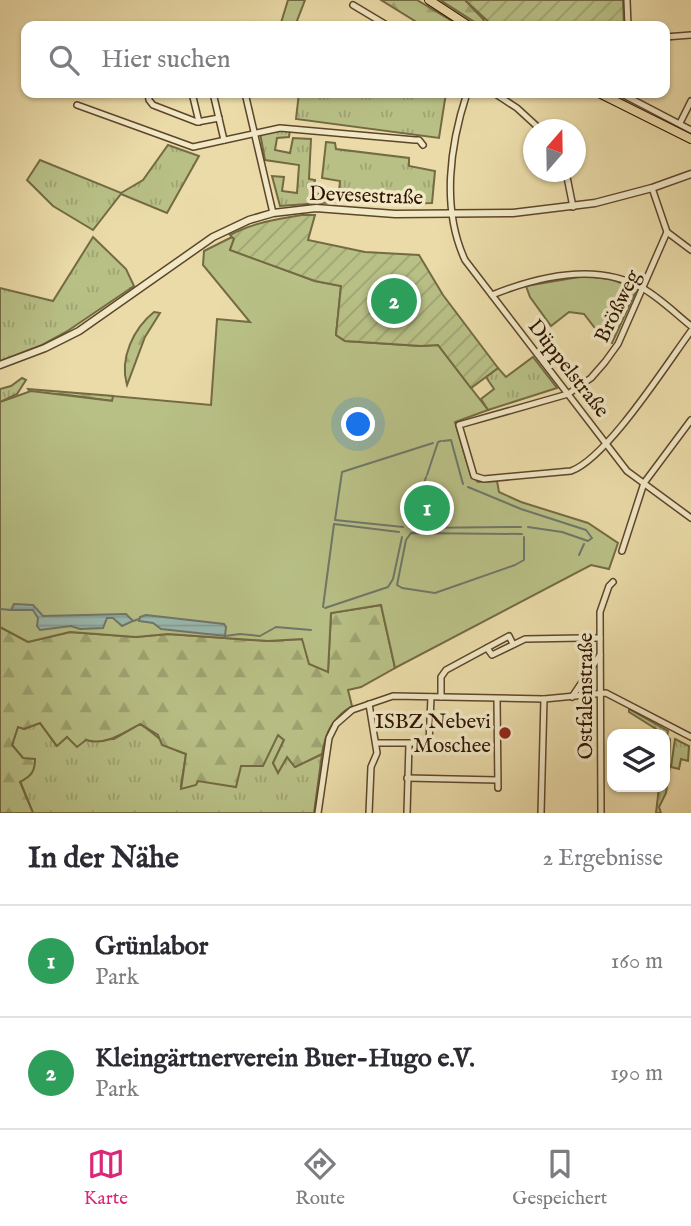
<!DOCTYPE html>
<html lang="de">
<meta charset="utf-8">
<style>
:root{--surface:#fff;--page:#f7f7f7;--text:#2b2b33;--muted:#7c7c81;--line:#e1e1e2;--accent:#db2777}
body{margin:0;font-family:"IM FELL English",serif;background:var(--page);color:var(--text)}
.controls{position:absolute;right:21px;bottom:21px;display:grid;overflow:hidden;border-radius:14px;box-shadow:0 2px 5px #0004}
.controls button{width:63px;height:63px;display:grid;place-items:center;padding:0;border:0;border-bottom:2px solid var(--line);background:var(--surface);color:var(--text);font:35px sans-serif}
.compass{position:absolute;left:523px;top:119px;width:63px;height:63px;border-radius:50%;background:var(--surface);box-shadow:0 2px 5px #0004;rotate:20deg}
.you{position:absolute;left:359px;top:425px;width:24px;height:24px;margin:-18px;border:5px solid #fff;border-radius:50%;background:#1a73e8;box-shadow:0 0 0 10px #1a73e833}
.badge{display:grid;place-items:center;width:46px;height:46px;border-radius:50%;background:var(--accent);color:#fff;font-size:23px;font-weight:700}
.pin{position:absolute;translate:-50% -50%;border:4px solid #fff;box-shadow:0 2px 7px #0006}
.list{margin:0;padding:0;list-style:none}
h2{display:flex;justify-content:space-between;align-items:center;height:91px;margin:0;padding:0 28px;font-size:30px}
h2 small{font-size:23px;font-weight:400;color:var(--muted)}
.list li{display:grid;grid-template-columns:46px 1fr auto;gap:21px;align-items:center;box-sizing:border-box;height:112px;padding:0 28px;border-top:2px solid var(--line)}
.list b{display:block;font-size:26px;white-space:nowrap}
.list p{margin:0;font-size:23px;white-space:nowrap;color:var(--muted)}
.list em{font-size:23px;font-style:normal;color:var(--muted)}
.icon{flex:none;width:38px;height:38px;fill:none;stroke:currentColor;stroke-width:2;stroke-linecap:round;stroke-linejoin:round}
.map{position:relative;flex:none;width:691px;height:813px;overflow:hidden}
.search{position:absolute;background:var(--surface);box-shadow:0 2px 5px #0004;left:21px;right:21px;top:21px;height:77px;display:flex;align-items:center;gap:18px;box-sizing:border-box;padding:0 24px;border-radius:14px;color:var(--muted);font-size:26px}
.sheet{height:315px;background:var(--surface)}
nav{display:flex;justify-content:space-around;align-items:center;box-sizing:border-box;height:98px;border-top:2px solid var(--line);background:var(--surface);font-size:19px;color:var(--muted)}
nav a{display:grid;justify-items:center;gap:4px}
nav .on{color:var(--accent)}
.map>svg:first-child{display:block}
.grass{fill:url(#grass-tufts);stroke:#746a43;stroke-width:2}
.forest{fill:url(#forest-firs);stroke:#746a43;stroke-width:2}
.park{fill:#b8c086;stroke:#746a43;stroke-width:2}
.garden{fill:url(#garden-furrows);stroke:#746a43;stroke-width:2}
.water{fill:url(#water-rules);stroke:#6f776a;stroke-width:2}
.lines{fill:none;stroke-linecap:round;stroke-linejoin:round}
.stream{stroke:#6f776a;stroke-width:2}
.minor-casing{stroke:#5e452a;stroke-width:8}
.tertiary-casing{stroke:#5e452a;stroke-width:9}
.primary-casing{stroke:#2f1300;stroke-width:10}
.minor{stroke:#f1e8c6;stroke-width:5}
.tertiary{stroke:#f1e8c6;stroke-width:6}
.primary{stroke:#eadba8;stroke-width:8}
.poi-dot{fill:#8f2418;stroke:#f1e8c6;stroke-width:2.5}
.labels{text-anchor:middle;stroke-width:7;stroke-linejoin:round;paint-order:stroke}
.street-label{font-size:21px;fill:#2f1300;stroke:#f1e8c6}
.poi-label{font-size:21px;fill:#2f1300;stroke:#f1e8c6;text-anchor:end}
</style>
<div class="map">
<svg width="691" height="813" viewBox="0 0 691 813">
<defs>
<pattern id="grass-tufts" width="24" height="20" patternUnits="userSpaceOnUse" patternTransform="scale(1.75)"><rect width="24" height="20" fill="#b8c086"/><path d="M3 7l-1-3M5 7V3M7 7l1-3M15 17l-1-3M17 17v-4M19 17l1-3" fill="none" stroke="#9ea472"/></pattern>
<pattern id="forest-firs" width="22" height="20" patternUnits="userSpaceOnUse" patternTransform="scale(1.75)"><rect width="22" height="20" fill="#b8c086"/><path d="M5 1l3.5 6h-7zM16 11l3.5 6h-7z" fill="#9ea472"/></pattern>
<pattern id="garden-furrows" width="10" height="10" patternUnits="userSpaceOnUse" patternTransform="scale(1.75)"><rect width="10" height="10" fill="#b8c086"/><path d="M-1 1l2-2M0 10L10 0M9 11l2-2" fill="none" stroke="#9ea472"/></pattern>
<pattern id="water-rules" width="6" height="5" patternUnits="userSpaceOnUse" patternTransform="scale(1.75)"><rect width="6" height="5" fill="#9ab9b0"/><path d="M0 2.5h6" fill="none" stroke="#859e96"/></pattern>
</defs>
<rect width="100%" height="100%" fill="#eadba8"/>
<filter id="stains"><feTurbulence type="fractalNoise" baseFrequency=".00286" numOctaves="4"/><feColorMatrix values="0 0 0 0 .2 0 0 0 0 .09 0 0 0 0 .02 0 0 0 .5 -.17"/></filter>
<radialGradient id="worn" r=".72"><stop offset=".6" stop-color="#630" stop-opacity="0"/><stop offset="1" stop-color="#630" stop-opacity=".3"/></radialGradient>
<g class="grass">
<polygon points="299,93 422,93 429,96 432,93 446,93 439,138 296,119"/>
<polygon points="290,130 289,137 277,138 275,150 290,153 293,138 311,139 309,179 315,180 313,193 336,196 335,202 280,206 272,176 284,177 282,191 297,193 299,165 265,160 260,133"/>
<polygon points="326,142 335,143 336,149 409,158 409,166 435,171 432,203 384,204 344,198 338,202 340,181 322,178"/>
<polygon points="168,145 199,156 167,213 121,194 93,230 53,206 27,180 40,160 121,193 143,180"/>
<polygon points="93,237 126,269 134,286 66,332 42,345 0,361 0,288 53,301"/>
<polygon points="533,357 557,388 488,410 481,399 494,389 486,377 498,368 506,377"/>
<polygon points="22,378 26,380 17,394 0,402 0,389 11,386"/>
<polygon points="629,709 668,731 667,737 670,739 669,762 665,760 665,734 659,734 656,729 629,712"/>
<path d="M 40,723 L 56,745 L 67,736 L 86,740 L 114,739 L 140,724 C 156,734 168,749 186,754 L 181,786 L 241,766 L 278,735 L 284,740 L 273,763 L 278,772 L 287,757 L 295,767 L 322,754 L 314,813 L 33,813 L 20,781 L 23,758 L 12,745 L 18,726 L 24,729 Z"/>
<polygon points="675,739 689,746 688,761 681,759 679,769 671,767"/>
<polygon points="665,764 670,765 666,793 659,807 661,813 656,813 659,787 665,787"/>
</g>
<g class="forest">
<polygon points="288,0 305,0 295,26 280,26"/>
<polygon points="381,0 417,0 460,26 423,26"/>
<polygon points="440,0 465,0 484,20 481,26"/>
<path d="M 154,312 L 160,313 L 145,337 L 127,385 C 119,358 134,328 154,312 Z"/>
<polygon points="28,389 113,396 113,401 60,394 33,398"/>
<path d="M 381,605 L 395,668 L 361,687 L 348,690 L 352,706 C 333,717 325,733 322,754 L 295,767 L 287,757 L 278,773 L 273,763 L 284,740 L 278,735 L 263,766 L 241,766 L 236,787 L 198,781 L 196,785 L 181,789 L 186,754 L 162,745 L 158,735 L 140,724 C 124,733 105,746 86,740 L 77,747 L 67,737 L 57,746 L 40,723 L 24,729 L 18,727 L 12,745 L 23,758 L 35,759 C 35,772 31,776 20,782 L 33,813 L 0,813 L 0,627 L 28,642 L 70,632 L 136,637 L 168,634 L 268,641 L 302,639 L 328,671 L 331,613 Z"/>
</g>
<g class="park">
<polygon points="232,237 234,239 230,250 315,281 341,286 336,335 345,341 420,346 438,345 488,410 455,422 471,476 478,482 497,481 499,492 521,502 588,523 618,543 609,569 591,565 395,668 381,605 331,613 328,672 309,664 302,639 268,641 168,634 136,637 70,632 28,642 0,627 0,402 31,391 112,401 113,396 211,405 217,319 250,322 203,265 204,251"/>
<polygon points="585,276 610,279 637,289 612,343 604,340 584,314 569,312 551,326 530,297 526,286"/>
</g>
<g class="garden">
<polygon points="465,0 623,0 624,26 493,26"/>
<path d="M 302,215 L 315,215 L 308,240 L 365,252 L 419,255 L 443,295 L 498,368 L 471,388 L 438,345 L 421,346 L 345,341 L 336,335 L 341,286 L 315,281 L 230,250 L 234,239 L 230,235 C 252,223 277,219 302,215 Z"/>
</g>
<g class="water">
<polygon points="14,604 33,605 43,616 126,614 133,621 122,626 113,618 107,618 103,628 80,629 71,626 40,630 37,626 38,618 33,610 11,610"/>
<polygon points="146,615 224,624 226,627 225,636 161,629 153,623 139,621 140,617"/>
</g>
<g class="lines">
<g class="stream">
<polyline points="443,441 451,440 463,484"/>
<polyline points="427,475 438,442 441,441"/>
<polyline points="468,487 521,509 586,530 592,538 588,541 562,532 528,527"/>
<polyline points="420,496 426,477"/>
<polyline points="414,515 419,498"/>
<polyline points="413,516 410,528 521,527"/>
<polyline points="403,527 335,520 342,472 433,443"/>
<polyline points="522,534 411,533 406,540 397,585 402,588 435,593 515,565 524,560 524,537"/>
<polyline points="579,555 584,544"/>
<polyline points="323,607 334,524 399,532"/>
<polyline points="325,608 388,587 393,579 402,537"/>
<polyline points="0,609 11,610"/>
<polyline points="133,621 139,619"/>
<polyline points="225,636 240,634 260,636 276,627 311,630"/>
</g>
<defs>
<g id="minor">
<polyline points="627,0 628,26"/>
<polyline points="353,5 388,26"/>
<polyline points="665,37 691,35"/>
<polyline points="148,93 149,100 153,105 197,122 219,118"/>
<polyline points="192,93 199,122"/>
<polyline points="213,93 224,140"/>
<polyline points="245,93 273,213"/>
<path d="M 467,93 C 450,145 441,208 465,260 L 627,471 L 691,518"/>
<polyline points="494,93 517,108 541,130"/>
<polyline points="620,93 691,130"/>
<polyline points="77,105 193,147 280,128 415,140 419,140 423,145"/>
<polyline points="680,123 691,101"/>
<polyline points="566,172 573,207"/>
<path d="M 652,188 L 667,232 L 618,344 L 605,362 L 591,378 L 568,394 L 459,425 L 474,476 L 484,479 L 571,471 C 607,458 666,365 691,331"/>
<polyline points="667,232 691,250"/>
<path d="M 492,295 C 539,276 598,262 644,289 C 661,299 676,314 691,326"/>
<polyline points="622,551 644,483 691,420"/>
<polyline points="588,638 600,638"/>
<polyline points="487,648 492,655 525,639 582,638"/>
<polyline points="441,697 441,677 446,670 509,636 513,644"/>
<polyline points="572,697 600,655"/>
<polyline points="497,699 498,788"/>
<polyline points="369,704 377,753 371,767 369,813"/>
<polyline points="376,743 429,743 431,697"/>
<polyline points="407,778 497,780"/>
<polyline points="318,813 329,738 336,724 352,710 393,696 544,699 606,693 691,737"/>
<polyline points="407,813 409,744"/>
<polyline points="541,813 544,699"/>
<polyline points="601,813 600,612 609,586 613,582"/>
</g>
<polyline id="tertiary" points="0,365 45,348 79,331 213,237 249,220 273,213 316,208 395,214 513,213 595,203 652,188 691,174"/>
<g id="primary">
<polyline points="429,0 469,26"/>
<polyline points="599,93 691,139"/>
</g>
</defs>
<use href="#minor" class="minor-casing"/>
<use href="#tertiary" class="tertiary-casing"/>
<use href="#primary" class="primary-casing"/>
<use href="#minor" class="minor"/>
<use href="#tertiary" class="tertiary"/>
<use href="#primary" class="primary"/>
</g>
<circle class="poi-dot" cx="505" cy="733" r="7"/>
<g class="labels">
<g class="street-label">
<text transform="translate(366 195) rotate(2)" y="7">Devesestraße</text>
<text transform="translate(617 306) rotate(-64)" y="7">Brößweg</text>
<text transform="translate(569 368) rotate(52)" y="7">Düppelstraße</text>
<text transform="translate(585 696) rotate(-90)" y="7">Ostfalenstraße</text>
</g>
<g class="poi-label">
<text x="491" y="728">ISBZ Nebevi<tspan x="491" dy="24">Moschee</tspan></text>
</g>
</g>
<rect width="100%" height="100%" filter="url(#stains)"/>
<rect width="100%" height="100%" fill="url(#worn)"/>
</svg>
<div class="controls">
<button><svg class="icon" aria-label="layers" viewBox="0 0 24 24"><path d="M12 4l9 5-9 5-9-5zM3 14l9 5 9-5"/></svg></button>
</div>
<svg class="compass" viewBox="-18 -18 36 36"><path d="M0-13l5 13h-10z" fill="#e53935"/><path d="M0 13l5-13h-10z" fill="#7c7c81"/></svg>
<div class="you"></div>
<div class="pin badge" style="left:427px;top:508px;background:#2e9e5b">1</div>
<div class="pin badge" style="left:394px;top:301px;background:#2e9e5b">2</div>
<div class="search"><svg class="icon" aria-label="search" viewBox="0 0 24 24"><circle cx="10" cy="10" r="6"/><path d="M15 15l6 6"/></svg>Hier suchen</div>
</div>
<section class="sheet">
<h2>In der Nähe<small>2 Ergebnisse</small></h2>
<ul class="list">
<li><span class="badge" style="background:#2e9e5b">1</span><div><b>Grünlabor</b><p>Park</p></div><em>160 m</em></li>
<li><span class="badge" style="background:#2e9e5b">2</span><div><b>Kleingärtnerverein Buer-Hugo e.V.</b><p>Park</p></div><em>190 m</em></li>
</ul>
</section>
<nav>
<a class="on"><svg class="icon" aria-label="map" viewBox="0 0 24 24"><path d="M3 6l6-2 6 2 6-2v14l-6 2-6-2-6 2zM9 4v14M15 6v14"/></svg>Karte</a>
<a><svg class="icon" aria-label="directions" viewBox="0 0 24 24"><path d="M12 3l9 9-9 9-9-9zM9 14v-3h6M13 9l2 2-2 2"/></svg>Route</a>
<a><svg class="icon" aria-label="saved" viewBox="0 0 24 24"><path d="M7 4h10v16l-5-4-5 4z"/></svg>Gespeichert</a>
</nav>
